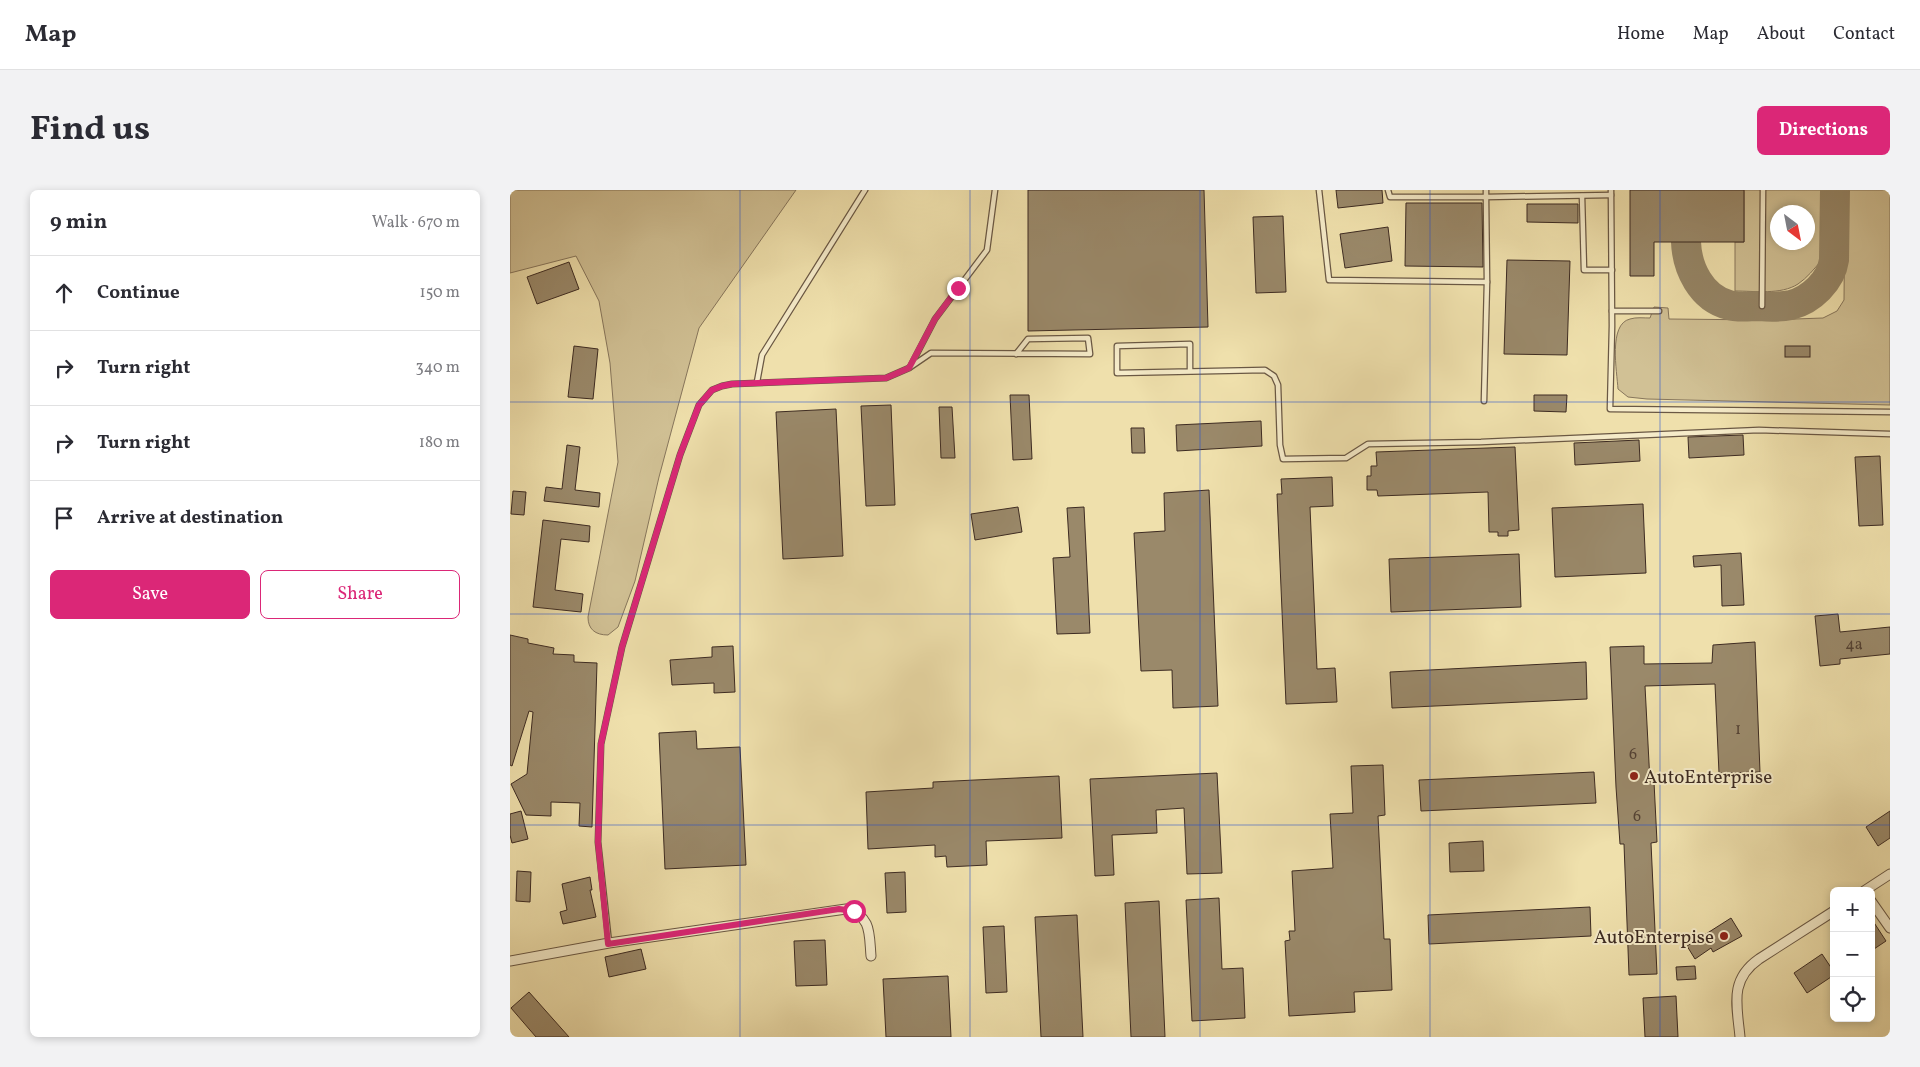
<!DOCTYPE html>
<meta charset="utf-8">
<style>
:root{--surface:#fff;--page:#f2f2f3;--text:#2b2b33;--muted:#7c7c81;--line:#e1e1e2;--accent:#db2777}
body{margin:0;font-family:Vollkorn,serif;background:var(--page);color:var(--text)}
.controls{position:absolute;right:15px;bottom:15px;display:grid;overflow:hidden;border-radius:8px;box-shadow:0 2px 8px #0003}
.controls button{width:45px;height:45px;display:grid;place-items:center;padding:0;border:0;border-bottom:1px solid var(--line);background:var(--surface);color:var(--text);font:25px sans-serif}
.compass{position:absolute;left:1260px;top:15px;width:45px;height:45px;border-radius:50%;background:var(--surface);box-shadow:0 2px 8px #0003;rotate:148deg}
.stop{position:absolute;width:15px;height:15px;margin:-11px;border:4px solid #db2777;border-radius:50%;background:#fff}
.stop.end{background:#db2777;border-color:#fff;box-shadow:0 1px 5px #0008}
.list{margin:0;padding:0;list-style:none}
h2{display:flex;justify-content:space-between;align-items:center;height:65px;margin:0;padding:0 20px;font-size:21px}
h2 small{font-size:16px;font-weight:400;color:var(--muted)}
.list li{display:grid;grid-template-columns:32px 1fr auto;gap:15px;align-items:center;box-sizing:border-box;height:75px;padding:0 20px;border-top:1px solid var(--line)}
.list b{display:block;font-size:19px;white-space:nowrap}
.list em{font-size:16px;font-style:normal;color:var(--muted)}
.actions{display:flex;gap:10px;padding:15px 20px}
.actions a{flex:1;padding:11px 0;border:1px solid var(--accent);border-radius:8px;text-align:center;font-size:18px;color:var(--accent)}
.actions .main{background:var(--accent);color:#fff}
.icon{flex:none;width:28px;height:28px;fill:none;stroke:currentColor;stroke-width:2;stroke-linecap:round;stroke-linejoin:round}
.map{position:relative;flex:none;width:1380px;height:847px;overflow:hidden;border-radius:8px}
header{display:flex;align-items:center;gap:30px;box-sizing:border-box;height:70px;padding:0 25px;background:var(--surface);border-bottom:1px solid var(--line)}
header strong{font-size:24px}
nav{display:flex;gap:28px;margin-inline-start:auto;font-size:18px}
.intro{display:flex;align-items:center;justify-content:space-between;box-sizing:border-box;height:120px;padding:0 30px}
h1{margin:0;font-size:35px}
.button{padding:12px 22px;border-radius:8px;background:var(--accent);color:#fff;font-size:18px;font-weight:700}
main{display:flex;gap:30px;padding:0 30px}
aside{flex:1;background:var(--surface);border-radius:8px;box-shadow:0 2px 8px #0003}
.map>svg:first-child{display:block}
.green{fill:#d1c195;stroke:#87765c;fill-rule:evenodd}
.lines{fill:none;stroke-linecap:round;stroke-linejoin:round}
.taxiway{stroke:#968667;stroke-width:30}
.building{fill:#9a896a;stroke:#3d2b22}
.service-casing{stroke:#6a5844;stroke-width:7}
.minor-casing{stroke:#6a5844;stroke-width:11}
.service{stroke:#f5ebc9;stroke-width:4.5}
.minor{stroke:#f5ebc9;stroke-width:9}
.route{stroke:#db2777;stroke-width:6}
.grid{fill:none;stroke:#1d4ed8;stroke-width:1;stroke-opacity:0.55}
.poi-dot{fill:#8f2418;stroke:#f5ebc9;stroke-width:2}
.labels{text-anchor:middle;stroke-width:4;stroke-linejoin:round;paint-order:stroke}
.number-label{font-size:16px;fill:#544234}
.poi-label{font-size:19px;fill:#3d2b22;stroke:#f5ebc9;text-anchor:start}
</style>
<header>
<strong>Map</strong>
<nav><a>Home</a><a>Map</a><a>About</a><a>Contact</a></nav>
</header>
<div class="intro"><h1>Find us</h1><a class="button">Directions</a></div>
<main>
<aside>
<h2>9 min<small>Walk · 670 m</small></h2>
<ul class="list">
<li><svg class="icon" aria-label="ahead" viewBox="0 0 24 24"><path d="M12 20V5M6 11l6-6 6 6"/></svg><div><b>Continue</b></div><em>150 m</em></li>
<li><svg class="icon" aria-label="right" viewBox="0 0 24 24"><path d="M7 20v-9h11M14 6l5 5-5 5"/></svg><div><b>Turn right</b></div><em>340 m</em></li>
<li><svg class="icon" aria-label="right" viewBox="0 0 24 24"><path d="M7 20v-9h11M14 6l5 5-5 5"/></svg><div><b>Turn right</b></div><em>180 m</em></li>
<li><svg class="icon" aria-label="arrive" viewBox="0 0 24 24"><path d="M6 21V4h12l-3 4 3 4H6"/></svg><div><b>Arrive at destination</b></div></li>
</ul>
<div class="actions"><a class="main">Save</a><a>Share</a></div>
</aside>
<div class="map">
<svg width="1380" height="847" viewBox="0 0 1380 847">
<rect width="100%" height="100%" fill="#efe0ac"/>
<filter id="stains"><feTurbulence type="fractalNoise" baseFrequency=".004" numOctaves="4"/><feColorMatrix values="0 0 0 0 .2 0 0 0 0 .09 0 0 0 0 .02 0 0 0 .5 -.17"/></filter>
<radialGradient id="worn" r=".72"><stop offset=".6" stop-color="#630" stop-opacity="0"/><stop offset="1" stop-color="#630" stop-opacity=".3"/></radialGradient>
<g class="green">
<path d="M 0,0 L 286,0 L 189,138 L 149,287 L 125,391 L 108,437 L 98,445 C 85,445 78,439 78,427 L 108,272 L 100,173 L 89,111 L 66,66 L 0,83 Z"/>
<path d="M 1234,0 L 1312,0 L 1311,71 C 1304,79 1297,88 1288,94 C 1271,105 1245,101 1225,101 L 1225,52 L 1234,52 ZM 1268,22 L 1298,22 L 1298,52 L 1268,52 Z"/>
<path d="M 1335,0 L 1380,0 L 1380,215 L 1137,209 L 1118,207 L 1108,199 C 1107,182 1098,134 1120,129 C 1126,127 1134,128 1140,128 L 1144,117 L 1158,118 L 1159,129 L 1257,130 L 1313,128 L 1327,121 L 1334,110 Z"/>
</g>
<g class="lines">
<path class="taxiway" d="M 1176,52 C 1177,78 1191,108 1219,115 C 1228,118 1240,116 1250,116 C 1260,117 1270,117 1281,115 C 1301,110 1321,91 1324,70 L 1325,0"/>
</g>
<g class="building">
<polygon points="518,0 694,0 698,137 518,141"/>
<polygon points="826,0 872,0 873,13 828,18"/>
<polygon points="1120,0 1234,0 1234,52 1144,52 1144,86 1120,86"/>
<polygon points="896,13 972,13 973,77 895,76"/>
<polygon points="1017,14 1068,14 1068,33 1017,32"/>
<polygon points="773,26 776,102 746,103 743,27"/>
<polygon points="878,37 882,71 835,78 830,44"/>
<polygon points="997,70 1060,71 1057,165 994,164"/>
<polygon points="59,72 69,99 27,114 17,87"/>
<polygon points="64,156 88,159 83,209 58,207"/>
<rect x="1275" y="156" width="25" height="11"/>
<polygon points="500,205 519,205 522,269 503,270"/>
<polygon points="1024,205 1057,205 1056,222 1024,221"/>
<polygon points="381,215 385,315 356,316 351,216"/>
<polygon points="429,217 442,217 445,268 431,268"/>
<polygon points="326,219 333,366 273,369 266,222"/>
<polygon points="751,231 752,256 667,261 666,235"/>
<polygon points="621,238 634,238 635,263 622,263"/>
<polygon points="1233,245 1234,265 1179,268 1178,247"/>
<polygon points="1129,250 1130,271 1065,275 1064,253"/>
<polygon points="57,255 70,257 65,300 90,303 89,317 34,311 36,297 52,299"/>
<polygon points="1005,257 1009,340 998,341 998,346 988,346 988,342 979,342 978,302 868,306 867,300 857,300 857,286 861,286 861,276 867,276 866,262"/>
<polygon points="1370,266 1373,335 1349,336 1345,267"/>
<polygon points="822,287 823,316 800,317 807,479 825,478 827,512 776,514 767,304 772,304 771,289"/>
<polygon points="699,300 708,516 663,518 662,480 631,481 624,343 655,341 654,303"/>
<polygon points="3,301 16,302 14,325 1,324"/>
<polygon points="1133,314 1136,383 1045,387 1042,318"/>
<polygon points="508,317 512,342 465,350 461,324"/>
<polygon points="574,317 580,443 547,444 543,368 560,367 557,318"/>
<polygon points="33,330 80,336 79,352 51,349 45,400 73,404 71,422 23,417"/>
<polygon points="1231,363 1234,415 1212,416 1211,375 1184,377 1183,366"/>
<polygon points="1009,364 1011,417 881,422 879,369"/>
<polygon points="1328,424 1330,442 1380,437 1380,464 1330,469 1330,474 1310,476 1305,426"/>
<polygon points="0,445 18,449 18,453 44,458 43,464 64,465 64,472 87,473 82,637 69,636 70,613 41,612 41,626 16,625 1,594 17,584 23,522 19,521 2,576 0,575"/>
<polygon points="1245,452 1250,582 1209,583 1205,494 1135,496 1140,592 1144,592 1147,652 1141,653 1147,784 1119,785 1114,654 1110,654 1106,597 1100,457 1134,456 1134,474 1202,473 1203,455"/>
<polygon points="223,456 225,502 204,503 204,493 162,495 160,470 202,467 202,457"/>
<polygon points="1076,472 1077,509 882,518 880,482"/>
<polygon points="186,541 187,559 230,557 236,675 155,679 149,543"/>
<polygon points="873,575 875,625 868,626 874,749 880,749 882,800 844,802 845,822 779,826 775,751 780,750 779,741 785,741 782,681 823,678 820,624 843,623 841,576"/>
<polygon points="1084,582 1086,613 911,621 909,590"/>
<polygon points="707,583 712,683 677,684 674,618 646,620 647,643 602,645 604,685 585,686 580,589"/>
<polygon points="549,586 552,648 476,651 477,675 437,677 436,666 425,667 425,655 358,659 356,602 423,598 423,592"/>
<polygon points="11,621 18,649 2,653 0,645 0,624"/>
<polygon points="1380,621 1380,648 1368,656 1356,637"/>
<polygon points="973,651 974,681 940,682 939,653"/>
<polygon points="7,681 21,682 20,712 6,711"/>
<polygon points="395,682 396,722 377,723 375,683"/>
<polygon points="80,687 82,700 80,700 86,727 53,734 50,722 57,720 52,694"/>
<polygon points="709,708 712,779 733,778 735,828 682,831 676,710"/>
<polygon points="649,711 655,847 621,847 615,713"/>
<polygon points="1080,717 1081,746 919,754 918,725"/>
<polygon points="567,725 573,847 531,847 525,727"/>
<polygon points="1221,728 1232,746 1203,762 1201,758 1185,769 1177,756"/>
<polygon points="1361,728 1376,751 1361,761"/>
<polygon points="494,736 497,802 476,803 473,737"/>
<polygon points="315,750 317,795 286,796 284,751"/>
<polygon points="131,759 136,779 99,787 95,767"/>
<polygon points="1312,764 1324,782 1324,785 1297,803 1284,783"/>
<polygon points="1185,776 1186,789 1167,790 1166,777"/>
<polygon points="438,786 441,847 376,847 373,789"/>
<polygon points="19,802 59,847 26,847 1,818"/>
<polygon points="1166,806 1168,847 1135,847 1133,808"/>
</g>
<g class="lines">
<defs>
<g id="service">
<polyline points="809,0 819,90 977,92"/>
<polyline points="878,0 880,7 976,7 976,0"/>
<polyline points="1101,0 1102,136 1100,219 1380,222"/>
<polyline points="1072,6 1074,80 1102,80"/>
<polyline points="1252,116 1253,0"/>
<polyline points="1102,121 1149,121"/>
<polyline points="400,177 425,129 477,60 485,0"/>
<polyline points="680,181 680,154 607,156 607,183 755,180 764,186 768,195 770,255 773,269 836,268 858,254 971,252 1249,240 1380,244"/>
<polyline points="247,192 252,165 355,0"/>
<polyline points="974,211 977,92 976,7 1101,5"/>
<polyline points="99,753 88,652 91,554 112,457 170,265 189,215 202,200 212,196 222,194 376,188 399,178 421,163 580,164 578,148 518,149 506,164"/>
</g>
<g id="minor">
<polyline points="1354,701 1380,684"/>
<polyline points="1361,711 1380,738"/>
<path d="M 0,771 L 99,753 L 336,719 C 362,726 359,744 361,766"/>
<path d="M 1230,847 C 1227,815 1219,790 1249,769 L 1324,721"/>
</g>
</defs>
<use href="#service" class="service-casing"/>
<use href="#minor" class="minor-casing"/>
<use href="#service" class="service"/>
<use href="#minor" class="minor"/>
</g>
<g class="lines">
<polyline class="route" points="344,721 329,719 98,754 88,652 91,554 112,457 170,265 189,215 202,200 212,196 222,194 376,188 399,178 425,129 448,98"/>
</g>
<path class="grid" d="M 230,0 L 230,847M 460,0 L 460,847M 690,0 L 690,847M 920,0 L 920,847M 1150,0 L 1150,847M 0,212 L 1380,212M 0,424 L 1380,424M 0,635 L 1380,635"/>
<g class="poi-dot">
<circle cx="1124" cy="586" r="5"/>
<circle cx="1214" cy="746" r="5"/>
</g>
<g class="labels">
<g class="number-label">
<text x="1344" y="459">4а</text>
<text x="1228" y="544">1</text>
<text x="1123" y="569">6</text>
<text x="1127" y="631">6</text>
</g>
<g class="poi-label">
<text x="1134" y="593">AutoEnterprise</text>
<text x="1204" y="753" text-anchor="end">AutoEnterpise</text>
</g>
</g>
<rect width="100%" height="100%" filter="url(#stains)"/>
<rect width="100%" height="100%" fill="url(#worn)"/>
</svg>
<div class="controls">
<button>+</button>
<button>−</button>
<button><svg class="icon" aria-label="locate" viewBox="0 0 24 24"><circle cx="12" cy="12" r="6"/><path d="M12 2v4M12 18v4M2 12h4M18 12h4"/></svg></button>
</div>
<svg class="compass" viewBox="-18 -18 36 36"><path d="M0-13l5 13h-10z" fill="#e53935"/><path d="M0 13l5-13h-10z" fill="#7c7c81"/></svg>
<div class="stop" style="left:344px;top:721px"></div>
<div class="stop end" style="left:448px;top:98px"></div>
</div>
</main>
